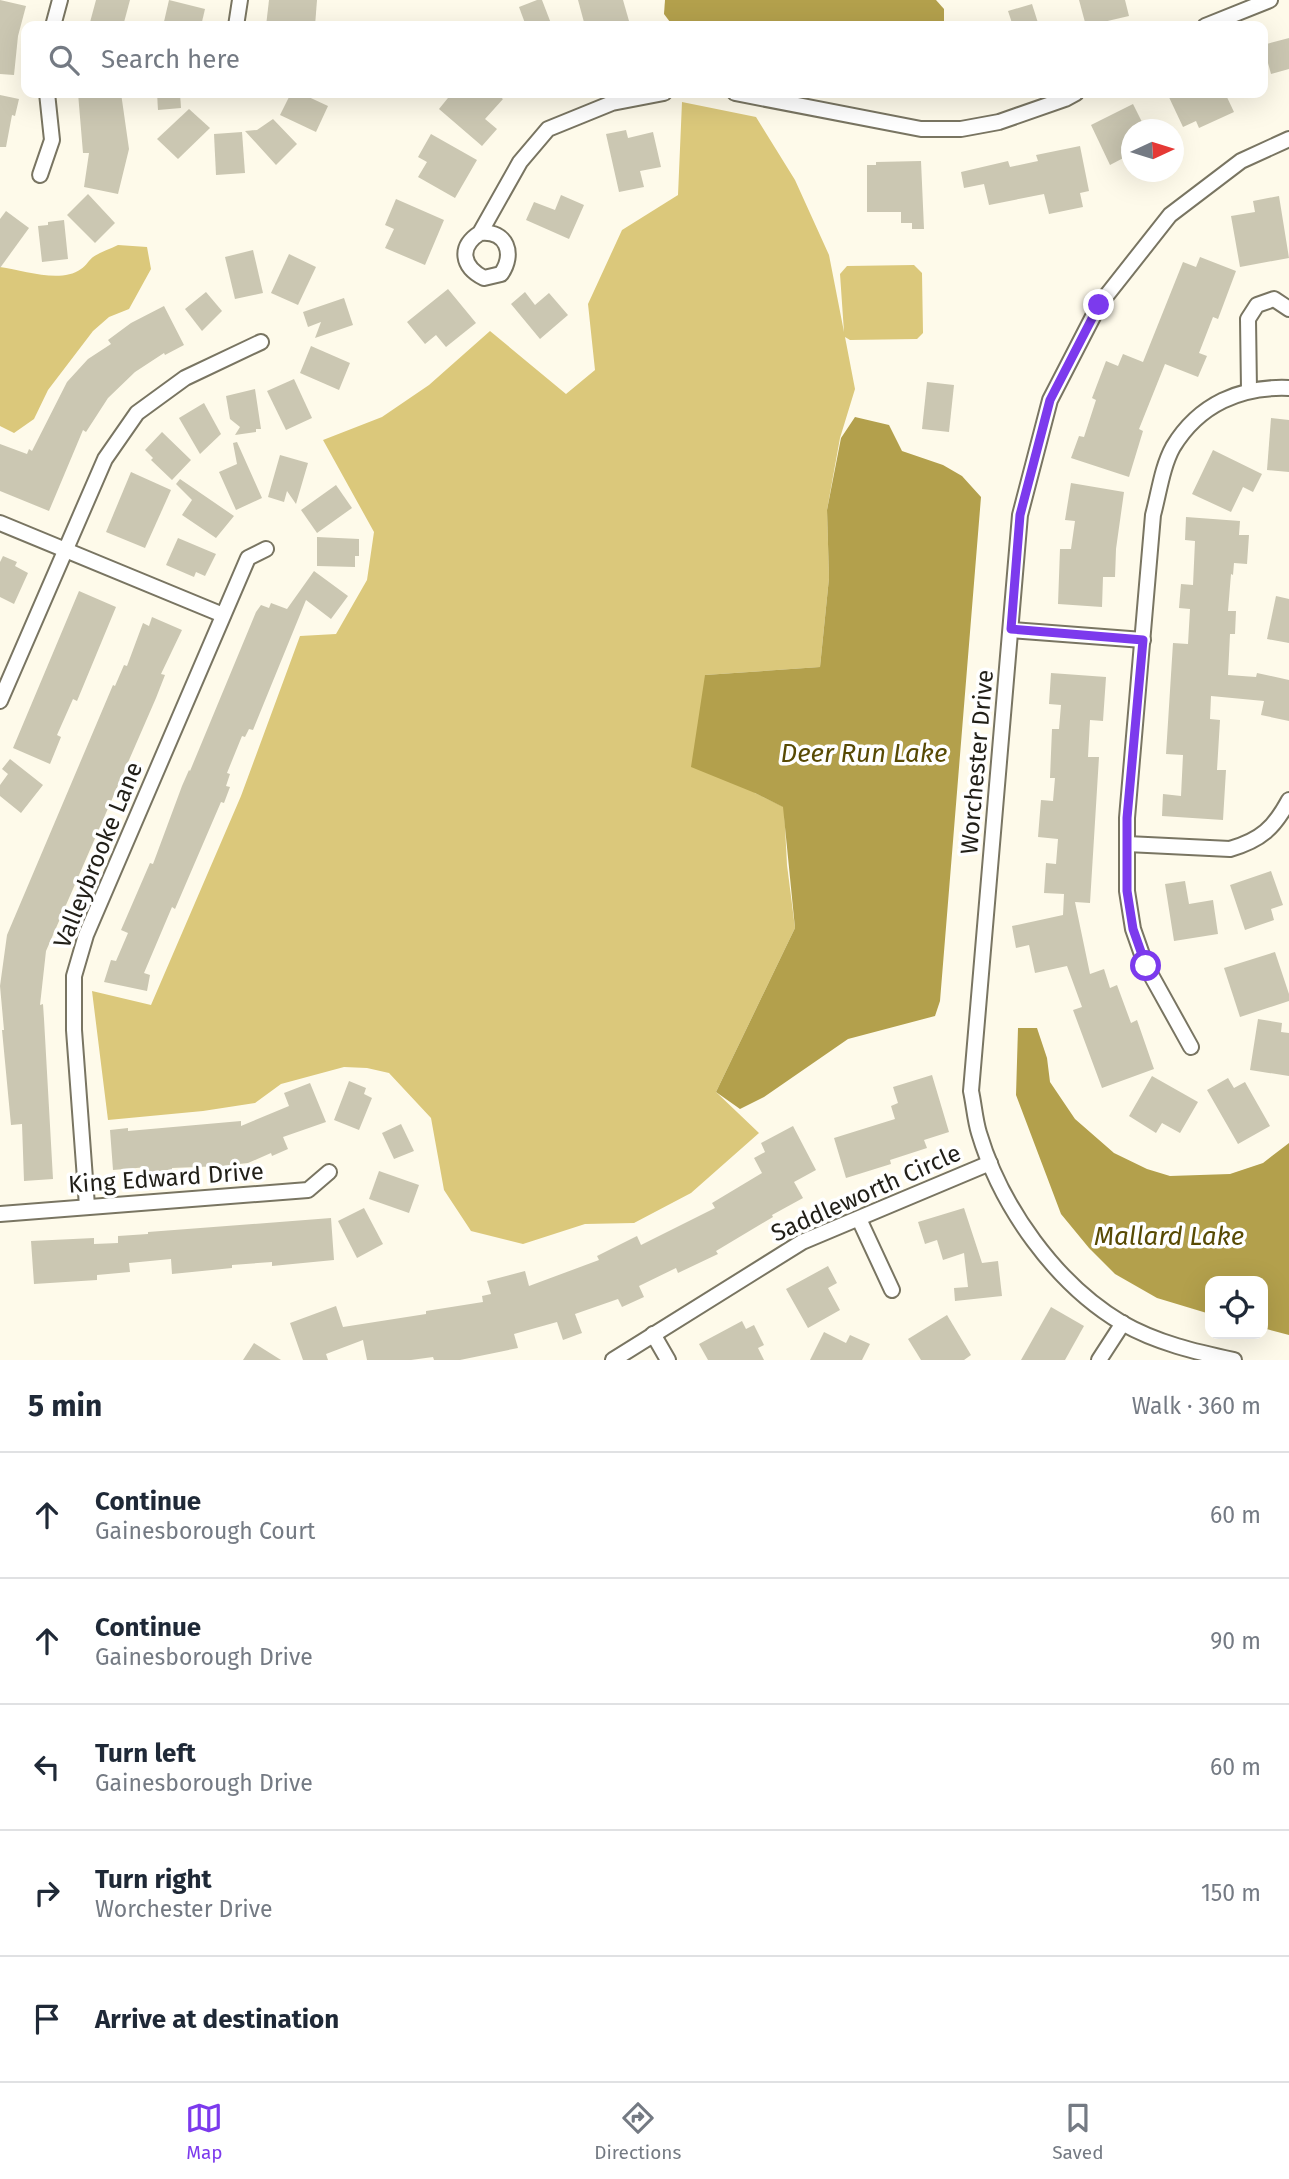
<!DOCTYPE html>
<meta charset="utf-8">
<style>
:root{--surface:#fff;--page:#f2f2f3;--text:#1f2937;--muted:#747a83;--line:#e0e1e3;--accent:#7c3aed}
body{margin:0;font-family:"Fira Sans",sans-serif;background:var(--page);color:var(--text)}
.controls{position:absolute;right:21px;bottom:21px;display:grid;overflow:hidden;border-radius:14px;box-shadow:0 7px 28px #0002}
.controls button{width:63px;height:63px;display:grid;place-items:center;padding:0;border:0;border-bottom:2px solid var(--line);background:var(--surface);color:var(--text);font:35px sans-serif}
.compass{position:absolute;left:1121px;top:119px;width:63px;height:63px;border-radius:50%;background:var(--surface);box-shadow:0 7px 28px #0002;rotate:86deg}
.stop{position:absolute;width:21px;height:21px;margin:-16px;border:5px solid #7c3aed;border-radius:50%;background:#fff}
.stop.end{background:#7c3aed;border-color:#fff;box-shadow:0 2px 7px #0008}
.list{margin:0;padding:0;list-style:none}
h2{display:flex;justify-content:space-between;align-items:center;height:91px;margin:0;padding:0 28px;font-size:30px}
h2 small{font-size:23px;font-weight:400;color:var(--muted)}
.list li{display:grid;grid-template-columns:46px 1fr auto;gap:21px;align-items:center;box-sizing:border-box;height:126px;padding:0 28px;border-top:2px solid var(--line)}
.list b{display:block;font-size:26px;white-space:nowrap}
.list p{margin:0;font-size:23px;white-space:nowrap;color:var(--muted)}
.list em{font-size:23px;font-style:normal;color:var(--muted)}
.icon{flex:none;width:38px;height:38px;fill:none;stroke:currentColor;stroke-width:2;stroke-linecap:round;stroke-linejoin:round}
.map{position:relative;flex:none;width:1289px;height:1360px;overflow:hidden}
.search{position:absolute;background:var(--surface);box-shadow:0 7px 28px #0002;left:21px;right:21px;top:21px;height:77px;display:flex;align-items:center;gap:18px;box-sizing:border-box;padding:0 24px;border-radius:14px;color:var(--muted);font-size:26px}
.sheet{height:721px;background:var(--surface)}
nav{display:flex;justify-content:space-around;align-items:center;box-sizing:border-box;height:98px;border-top:2px solid var(--line);background:var(--surface);font-size:19px;color:var(--muted)}
nav a{display:grid;justify-items:center;gap:4px}
nav .on{color:var(--accent)}
.map>svg:first-child{display:block}
.green{fill:#dbc87b}
.water{fill:#b3a04c}
.building{fill:#cbc7b2}
.lines{fill:none;stroke-linecap:round;stroke-linejoin:round}
.minor-casing{stroke:#797562;stroke-width:18}
.minor{stroke:#fff;stroke-width:14}
.route{stroke:#7c3aed;stroke-width:9}
.labels{text-anchor:middle;stroke-width:7;stroke-linejoin:round;paint-order:stroke}
.street-label{font-size:24px;fill:#211f18;stroke:#fff}
.water-label{font-size:26px;font-style:italic;fill:#584a04;stroke:#fff}
</style>
<div class="map">
<svg width="1289" height="1360" viewBox="0 0 1289 1360">
<rect width="100%" height="100%" fill="#fefaea"/>
<g class="green">
<polygon points="682,102 756,117 795,180 829,255 844,332 840,274 847,266 914,265 922,273 923,333 917,339 850,340 845,337 855,389 840,438 827,510 829,578 820,667 705,675 755,793 784,807 787,865 795,928 716,1092 759,1133 691,1193 634,1223 585,1224 523,1244 471,1231 444,1190 431,1118 389,1073 367,1068 344,1067 281,1084 255,1103 203,1111 108,1120 92,991 151,1005 241,796 300,636 336,634 367,580 374,532 323,440 382,417 429,385 490,331 566,394 595,370 588,304 622,230 678,195"/>
<path d="M 118,245 L 147,247 L 151,269 L 129,309 L 109,317 L 93,331 L 48,390 L 34,419 L 14,433 L 0,426 L 0,267 C 24,270 60,284 81,269 C 86,266 89,260 93,257 C 100,252 110,249 118,245 Z"/>
</g>
<g class="water">
<polygon points="665,0 936,0 944,9 944,26 673,26 664,14"/>
<polygon points="855,417 889,425 902,451 943,465 962,476 981,497 940,1001 935,1016 848,1039 764,1097 740,1109 716,1092 795,928 783,807 755,793 691,767 705,675 820,667 829,578 827,510 841,438"/>
<polygon points="1018,1028 1037,1028 1047,1058 1050,1082 1075,1119 1114,1153 1147,1169 1170,1176 1230,1174 1263,1163 1289,1143 1289,1335 1263,1328 1263,1281 1210,1281 1210,1314 1157,1298 1115,1274 1089,1248 1061,1214 1016,1095"/>
</g>
<g class="building">
<polygon points="0,0 26,6 18,36 14,75 0,74"/>
<polygon points="96,0 130,0 123,26 89,26"/>
<polygon points="169,0 205,9 201,26 163,26"/>
<polygon points="269,0 317,0 315,26 266,26"/>
<polygon points="537,0 542,0 552,26 526,26 519,7"/>
<polygon points="578,0 623,0 629,21 608,26 585,26"/>
<polygon points="1079,0 1125,0 1129,16 1086,26"/>
<polygon points="1032,4 1039,26 1013,26 1008,11"/>
<polygon points="1289,38 1289,69 1271,74 1263,45"/>
<polygon points="78,93 121,93 129,149 118,194 84,187 89,153 83,153"/>
<polygon points="157,93 180,93 181,108 158,110"/>
<polygon points="291,93 300,93 328,106 316,132 280,115"/>
<polygon points="452,93 495,93 503,99 485,119 497,129 482,146 439,109"/>
<polygon points="1167,93 1225,93 1234,112 1199,128 1196,121 1183,127"/>
<polygon points="0,95 19,99 15,116 12,115 6,147 0,147"/>
<polygon points="1133,104 1146,130 1131,130 1131,154 1110,165 1091,125"/>
<polygon points="189,109 210,128 178,159 157,139"/>
<polygon points="273,119 297,144 276,165 245,131 257,130"/>
<polygon points="626,130 628,138 653,132 661,167 640,171 644,187 619,192 606,134"/>
<polygon points="242,132 245,173 216,175 214,134"/>
<polygon points="431,134 477,160 455,198 418,177 427,162 418,157"/>
<polygon points="1080,146 1089,191 1080,193 1083,207 1049,214 1044,194 989,205 984,184 964,188 961,172 1008,161 1010,167 1038,161 1036,155"/>
<polygon points="921,161 924,229 912,229 912,223 901,223 901,212 867,212 867,165 876,165 876,162"/>
<polygon points="88,194 115,223 95,243 67,215"/>
<polygon points="561,195 584,205 569,239 526,220 534,202 555,210"/>
<polygon points="1279,196 1289,258 1240,267 1231,216 1255,212 1253,201"/>
<polygon points="396,199 444,220 425,265 385,248 394,229 385,225"/>
<polygon points="6,211 29,228 0,268 0,219"/>
<polygon points="64,220 68,259 42,262 38,226 48,225 48,222"/>
<polygon points="253,250 263,293 235,299 225,257"/>
<polygon points="289,254 316,267 298,305 271,293"/>
<polygon points="1200,257 1236,271 1218,319 1213,317 1199,353 1207,356 1198,377 1165,364 1139,429 1143,431 1129,477 1071,458 1079,436 1084,437 1096,400 1092,398 1106,361 1118,366 1123,354 1143,362 1183,262 1196,267"/>
<polygon points="448,289 476,323 446,347 436,335 425,344 407,322"/>
<polygon points="206,292 222,311 202,331 185,309"/>
<polygon points="525,292 535,305 549,293 568,315 540,339 511,304"/>
<polygon points="344,298 353,325 315,338 321,322 308,327 303,312"/>
<polygon points="164,306 184,345 165,355 164,353 135,372 108,398 86,432 83,430 49,511 0,491 0,444 27,454 29,449 32,451 67,382 88,359 111,344 108,340 131,323"/>
<polygon points="311,346 350,363 339,390 300,373"/>
<polygon points="294,379 312,418 286,430 267,391"/>
<polygon points="927,382 954,385 949,432 922,429"/>
<polygon points="255,389 261,429 256,429 256,432 235,435 240,427 230,419 226,396"/>
<polygon points="204,403 221,434 200,454 179,418"/>
<polygon points="1271,418 1289,420 1289,472 1267,470"/>
<polygon points="162,432 191,460 172,480 151,460 153,458 145,450"/>
<polygon points="237,442 262,498 236,510 219,472 237,464 233,443"/>
<polygon points="1213,450 1262,474 1253,492 1243,487 1231,512 1192,494"/>
<polygon points="280,455 308,463 296,504 287,491 284,502 268,497"/>
<polygon points="131,472 171,490 145,548 106,532"/>
<polygon points="180,479 234,516 216,538 182,515 192,500 176,484"/>
<polygon points="1071,483 1124,492 1116,549 1115,577 1103,577 1102,607 1058,604 1060,549 1071,549 1075,521 1065,520"/>
<polygon points="336,485 352,508 317,533 301,510"/>
<polygon points="1186,517 1240,521 1239,535 1249,535 1247,564 1234,563 1233,575 1231,574 1228,611 1236,611 1235,634 1230,634 1228,675 1256,677 1257,673 1289,680 1289,721 1261,715 1264,701 1211,696 1210,719 1220,720 1217,770 1226,770 1223,820 1162,816 1163,794 1181,796 1183,755 1166,754 1173,643 1188,644 1190,609 1179,608 1181,584 1193,585 1195,541 1185,540"/>
<polygon points="317,537 359,539 359,556 355,556 355,567 317,566"/>
<polygon points="178,538 216,554 205,576 196,572 194,577 166,565"/>
<polygon points="3,556 17,562 15,566 28,573 14,604 0,597 0,562"/>
<polygon points="314,571 348,596 331,619 306,600 253,730 249,729 245,737 242,736 227,773 230,774 226,786 230,787 224,803 221,802 175,909 172,907 144,973 150,975 147,991 104,982 111,960 116,961 128,933 121,930 150,863 153,864 182,786 189,770 190,771 256,612 261,605 269,608 271,603 287,609"/>
<polygon points="79,591 116,607 77,701 73,699 57,735 61,737 50,764 13,748"/>
<polygon points="1276,596 1289,599 1289,643 1267,639"/>
<polygon points="152,617 182,630 161,674 165,675 156,698 46,951 40,1005 43,1004 44,1019 53,1179 24,1181 22,1124 11,1125 2,1030 4,1030 0,986 7,935 113,685 115,686 124,665 127,666 143,623 149,626"/>
<polygon points="1051,673 1106,677 1103,721 1090,720 1088,757 1099,757 1090,903 1075,902 1090,974 1104,969 1110,988 1117,985 1131,1023 1137,1020 1154,1069 1102,1088 1073,1010 1082,1007 1067,966 1035,973 1029,945 1016,948 1012,926 1063,915 1064,894 1044,893 1046,863 1056,864 1058,839 1038,837 1041,800 1053,801 1055,778 1050,778 1052,729 1059,729 1061,705 1049,704"/>
<polygon points="10,759 43,785 21,813 0,796 0,785 8,774 2,769"/>
<polygon points="1271,871 1283,905 1271,909 1274,920 1245,930 1230,885"/>
<polygon points="1185,881 1189,904 1213,900 1218,934 1174,941 1165,884"/>
<polygon points="1275,952 1289,994 1289,1001 1240,1017 1224,968"/>
<polygon points="1258,1019 1282,1023 1281,1032 1289,1033 1289,1076 1250,1070"/>
<polygon points="932,1075 949,1132 924,1140 927,1148 890,1160 891,1164 846,1178 834,1138 895,1119 891,1106 898,1103 893,1087"/>
<polygon points="1152,1076 1198,1102 1180,1133 1162,1123 1156,1133 1129,1116"/>
<polygon points="1228,1078 1234,1088 1245,1082 1270,1126 1238,1144 1207,1090"/>
<polygon points="349,1081 366,1088 364,1094 372,1098 359,1130 334,1120"/>
<polygon points="310,1083 326,1122 283,1137 288,1149 272,1156 271,1153 248,1163 222,1166 172,1168 172,1170 148,1172 148,1167 113,1170 110,1130 128,1128 128,1131 241,1121 241,1126 289,1106 284,1093"/>
<polygon points="401,1124 414,1151 394,1159 382,1133"/>
<polygon points="793,1126 816,1170 794,1182 803,1198 772,1215 773,1217 716,1251 718,1254 678,1273 676,1268 639,1286 644,1297 622,1307 618,1299 575,1314 582,1333 563,1340 557,1322 514,1334 518,1348 460,1360 434,1360 433,1357 411,1360 367,1360 363,1340 326,1354 328,1360 303,1360 290,1323 336,1306 343,1327 426,1314 426,1311 483,1302 482,1296 491,1294 487,1281 525,1271 529,1286 599,1260 597,1256 637,1236 641,1245 715,1208 712,1203 762,1173 754,1158 765,1152 761,1143"/>
<polygon points="379,1171 419,1185 409,1213 369,1199"/>
<polygon points="364,1208 383,1244 357,1258 338,1221"/>
<polygon points="964,1208 982,1263 998,1261 1002,1296 955,1301 954,1288 968,1287 964,1253 943,1260 937,1240 925,1244 918,1222"/>
<polygon points="331,1218 334,1260 272,1266 272,1262 232,1265 232,1268 172,1274 171,1259 129,1263 130,1272 97,1275 97,1280 34,1284 31,1241 94,1238 94,1244 118,1243 118,1236 148,1234 148,1232"/>
<polygon points="828,1266 837,1283 828,1288 840,1310 808,1328 786,1289"/>
<polygon points="1051,1307 1084,1326 1065,1360 1021,1360"/>
<polygon points="947,1315 971,1355 964,1360 921,1360 908,1339"/>
<polygon points="742,1321 746,1329 754,1325 764,1345 758,1348 764,1360 708,1360 699,1344"/>
<polygon points="824,1332 846,1343 850,1335 870,1344 862,1360 810,1360"/>
<polygon points="254,1343 281,1360 243,1360"/>
</g>
<g class="lines">
<defs>
<g id="minor">
<polyline points="53,26 60,0"/>
<polyline points="236,26 240,0"/>
<polyline points="1205,26 1270,0"/>
<polyline points="735,93 921,129 961,129 999,122 1065,99 1076,93"/>
<polyline points="40,175 52,140 47,93"/>
<path d="M 480,233 C 507,230 515,254 501,274 L 484,278 C 462,267 458,247 480,233 L 520,162 L 548,129 L 612,103 L 664,93"/>
<polyline points="1249,390 1248,319 1257,305 1274,299 1289,309"/>
<polyline points="0,523 223,615"/>
<polyline points="1011,630 1143,640"/>
<polyline points="0,701 105,459 137,413 185,378 261,342"/>
<path d="M 1127,844 L 1230,849 C 1261,840 1274,828 1289,800"/>
<path d="M 1191,1047 L 1146,966 L 1133,929 L 1127,891 L 1127,818 L 1153,515 C 1159,493 1162,467 1173,447 C 1199,404 1241,386 1289,388"/>
<polyline points="87,1206 74,1030 74,976 86,935 248,558 266,549"/>
<polyline points="0,1214 308,1190 329,1172"/>
<polyline points="859,1219 892,1290"/>
<polyline points="653,1334 668,1360"/>
<polyline points="613,1360 802,1242 990,1163"/>
<polyline points="1099,1360 1123,1323"/>
<path d="M 1234,1360 C 1196,1352 1157,1343 1122,1323 C 1056,1284 1001,1207 979,1133 C 975,1120 974,1105 971,1091 L 1020,515 L 1050,400 L 1099,305 L 1170,215 L 1241,161 L 1289,139"/>
</g>
</defs>
<use href="#minor" class="minor-casing"/>
<use href="#minor" class="minor"/>
</g>
<g class="lines">
<polyline class="route" points="1099,305 1050,400 1020,515 1011,629 1143,640 1127,818 1127,891 1133,929 1146,966"/>
</g>
<g class="labels">
<g class="street-label">
<text transform="translate(977 762) rotate(-85)" y="8">Worchester Drive</text>
<text transform="translate(98 855) rotate(-68)" y="8">Valleybrooke Lane</text>
<text transform="translate(166 1178) rotate(-4)" y="8">King Edward Drive</text>
<text transform="translate(866 1193) rotate(-24)" y="8">Saddleworth Circle</text>
</g>
<g class="water-label">
<text x="864" y="762">Deer Run Lake</text>
<text x="1169" y="1245">Mallard Lake</text>
</g>
</g>
</svg>
<div class="controls">
<button><svg class="icon" aria-label="locate" viewBox="0 0 24 24"><circle cx="12" cy="12" r="6"/><path d="M12 2v4M12 18v4M2 12h4M18 12h4"/></svg></button>
</div>
<svg class="compass" viewBox="-18 -18 36 36"><path d="M0-13l5 13h-10z" fill="#e53935"/><path d="M0 13l5-13h-10z" fill="#747a83"/></svg>
<div class="stop" style="left:1146px;top:966px"></div>
<div class="stop end" style="left:1099px;top:305px"></div>
<div class="search"><svg class="icon" aria-label="search" viewBox="0 0 24 24"><circle cx="10" cy="10" r="6"/><path d="M15 15l6 6"/></svg>Search here</div>
</div>
<section class="sheet">
<h2>5 min<small>Walk · 360 m</small></h2>
<ul class="list">
<li><svg class="icon" aria-label="ahead" viewBox="0 0 24 24"><path d="M12 20V5M6 11l6-6 6 6"/></svg><div><b>Continue</b><p>Gainesborough Court</p></div><em>60 m</em></li>
<li><svg class="icon" aria-label="ahead" viewBox="0 0 24 24"><path d="M12 20V5M6 11l6-6 6 6"/></svg><div><b>Continue</b><p>Gainesborough Drive</p></div><em>90 m</em></li>
<li><svg class="icon" aria-label="left" viewBox="0 0 24 24"><path d="M17 20v-9H6M10 6l-5 5 5 5"/></svg><div><b>Turn left</b><p>Gainesborough Drive</p></div><em>60 m</em></li>
<li><svg class="icon" aria-label="right" viewBox="0 0 24 24"><path d="M7 20v-9h11M14 6l5 5-5 5"/></svg><div><b>Turn right</b><p>Worchester Drive</p></div><em>150 m</em></li>
<li><svg class="icon" aria-label="arrive" viewBox="0 0 24 24"><path d="M6 21V4h12l-3 4 3 4H6"/></svg><div><b>Arrive at destination</b></div></li>
</ul>
</section>
<nav>
<a class="on"><svg class="icon" aria-label="map" viewBox="0 0 24 24"><path d="M3 6l6-2 6 2 6-2v14l-6 2-6-2-6 2zM9 4v14M15 6v14"/></svg>Map</a>
<a><svg class="icon" aria-label="directions" viewBox="0 0 24 24"><path d="M12 3l9 9-9 9-9-9zM9 14v-3h6M13 9l2 2-2 2"/></svg>Directions</a>
<a><svg class="icon" aria-label="saved" viewBox="0 0 24 24"><path d="M7 4h10v16l-5-4-5 4z"/></svg>Saved</a>
</nav>
